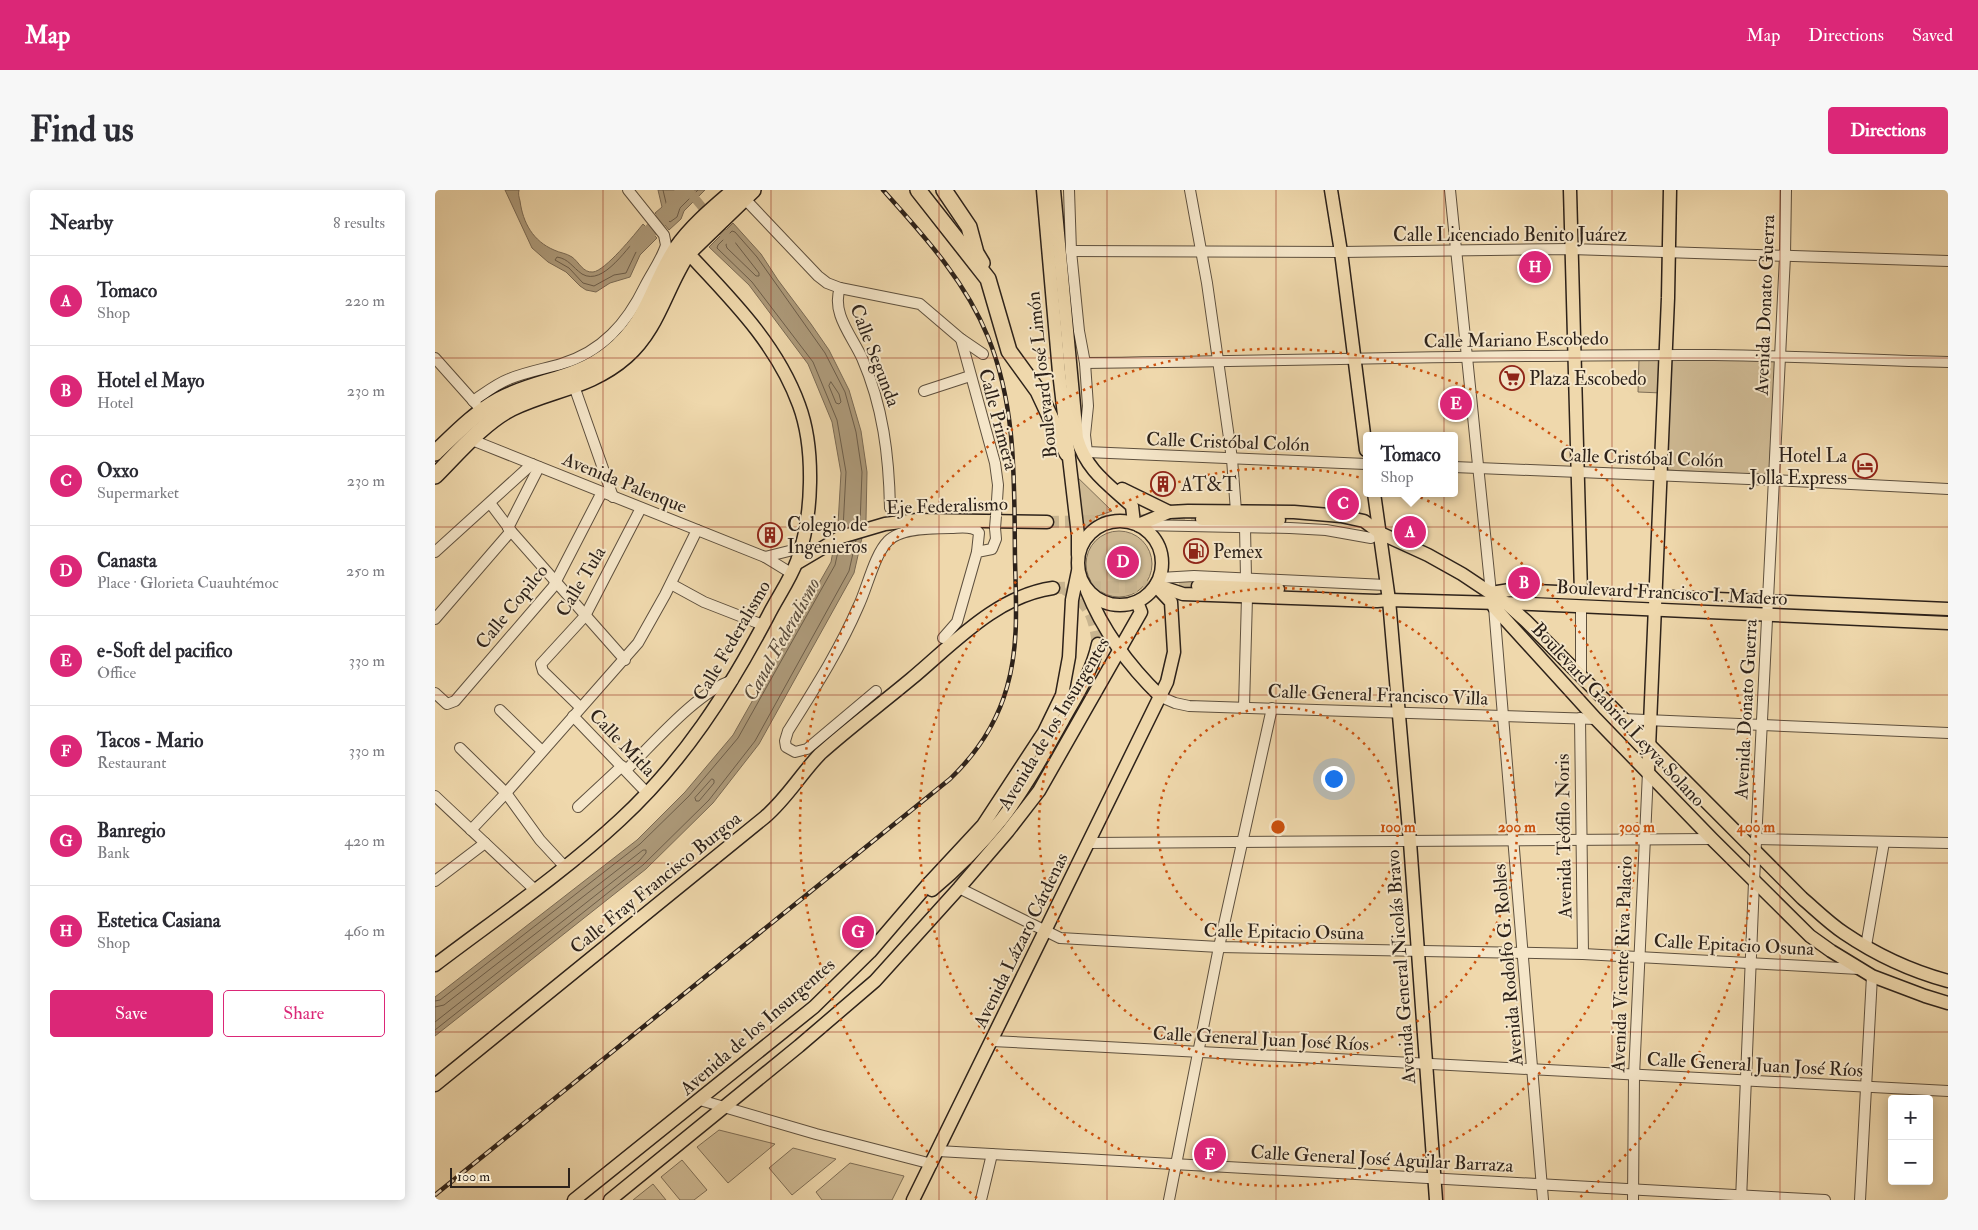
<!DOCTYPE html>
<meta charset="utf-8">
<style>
:root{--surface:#fff;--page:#f7f7f7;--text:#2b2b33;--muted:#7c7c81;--line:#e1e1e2;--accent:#db2777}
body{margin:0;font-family:"IM FELL Double Pica",serif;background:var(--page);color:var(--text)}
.controls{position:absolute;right:15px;bottom:15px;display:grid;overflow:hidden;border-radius:5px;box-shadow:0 2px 12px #0003}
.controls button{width:45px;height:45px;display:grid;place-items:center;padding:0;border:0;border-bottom:1px solid var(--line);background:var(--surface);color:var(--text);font:25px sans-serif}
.scale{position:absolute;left:15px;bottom:12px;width:120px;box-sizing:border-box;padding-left:5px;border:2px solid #2d221a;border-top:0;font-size:14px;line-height:18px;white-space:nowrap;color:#2d221a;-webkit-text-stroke:4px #f5e6c9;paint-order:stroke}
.you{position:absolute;left:898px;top:588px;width:18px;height:18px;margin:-12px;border:4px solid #fff;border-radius:50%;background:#1a73e8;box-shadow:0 0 0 8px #1a73e833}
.badge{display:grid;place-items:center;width:32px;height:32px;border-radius:50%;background:var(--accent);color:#fff;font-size:16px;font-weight:700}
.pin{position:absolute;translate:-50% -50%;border:2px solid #fff;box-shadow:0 1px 5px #0006}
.popup{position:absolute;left:928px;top:242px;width:95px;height:65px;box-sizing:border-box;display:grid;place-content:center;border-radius:5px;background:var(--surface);filter:drop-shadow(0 1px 4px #0005);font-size:16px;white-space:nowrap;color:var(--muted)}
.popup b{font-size:19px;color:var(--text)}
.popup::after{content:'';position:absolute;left:50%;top:100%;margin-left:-10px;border:10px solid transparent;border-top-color:var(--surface)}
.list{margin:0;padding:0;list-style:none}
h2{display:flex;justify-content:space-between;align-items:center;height:65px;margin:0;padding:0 20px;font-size:21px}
h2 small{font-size:16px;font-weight:400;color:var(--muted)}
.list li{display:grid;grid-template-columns:32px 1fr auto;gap:15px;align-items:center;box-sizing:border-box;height:90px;padding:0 20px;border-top:1px solid var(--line)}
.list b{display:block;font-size:19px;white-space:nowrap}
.list p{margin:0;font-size:16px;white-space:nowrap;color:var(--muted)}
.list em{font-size:16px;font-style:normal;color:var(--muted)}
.actions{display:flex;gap:10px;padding:15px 20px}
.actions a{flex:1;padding:11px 0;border:1px solid var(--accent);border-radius:5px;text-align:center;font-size:18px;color:var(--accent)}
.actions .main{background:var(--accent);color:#fff}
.map{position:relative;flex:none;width:1513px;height:1010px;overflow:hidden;border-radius:5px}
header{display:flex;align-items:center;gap:30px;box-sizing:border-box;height:70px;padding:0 25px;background:var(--accent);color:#fff}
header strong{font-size:24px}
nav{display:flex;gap:28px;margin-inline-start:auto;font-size:18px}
.intro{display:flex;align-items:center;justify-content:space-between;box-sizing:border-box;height:120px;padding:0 30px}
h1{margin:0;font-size:35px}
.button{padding:12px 22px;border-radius:5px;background:var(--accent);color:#fff;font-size:18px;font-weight:700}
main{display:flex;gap:30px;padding:0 30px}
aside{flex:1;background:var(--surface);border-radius:5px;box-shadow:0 2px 12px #0003}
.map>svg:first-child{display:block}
.green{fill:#ceb993;stroke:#7e6e56}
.water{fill:#ad9a7a;stroke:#7a6a54}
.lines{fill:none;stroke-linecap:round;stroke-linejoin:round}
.shore{stroke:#6d5e4a;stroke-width:1}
.canal{stroke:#ad9a7a;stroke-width:9}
.river{stroke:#ad9a7a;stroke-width:14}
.major-tunnel{stroke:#c8b48f;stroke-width:12;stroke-dasharray:12 6;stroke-linecap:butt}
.minor-casing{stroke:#5e503e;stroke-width:12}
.major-casing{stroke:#2d221a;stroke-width:15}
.highway-casing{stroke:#2d221a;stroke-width:18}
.minor{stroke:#f5e6c9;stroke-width:10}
.major{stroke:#efd8ac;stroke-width:12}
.highway{stroke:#efd8ac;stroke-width:15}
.rail-casing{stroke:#2d221a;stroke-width:4.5}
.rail{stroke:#f5e6c9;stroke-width:2.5;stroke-dasharray:8;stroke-linecap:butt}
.minor-bridge-casing{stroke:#5e503e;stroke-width:12;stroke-linecap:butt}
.minor-bridge{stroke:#f5e6c9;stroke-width:10}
.grid{fill:none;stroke:#8f2418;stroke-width:1;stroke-opacity:0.55}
.ring{fill:none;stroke:#cc510e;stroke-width:2.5;stroke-dasharray:2.5 5}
.labels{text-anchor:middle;stroke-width:4;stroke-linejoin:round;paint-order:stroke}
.street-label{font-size:19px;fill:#2d221a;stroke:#f5e6c9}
.poi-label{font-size:19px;fill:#2d221a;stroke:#f5e6c9;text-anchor:start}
.water-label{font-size:20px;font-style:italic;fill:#5a4c3c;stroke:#f5e6c9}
.centre{fill:#cc510e;stroke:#f5e6c9;stroke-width:2.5}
.ring-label{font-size:15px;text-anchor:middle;font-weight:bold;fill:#cc510e;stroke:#f5e6c9;stroke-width:4;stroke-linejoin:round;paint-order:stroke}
</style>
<header>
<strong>Map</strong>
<nav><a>Map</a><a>Directions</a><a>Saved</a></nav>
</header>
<div class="intro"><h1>Find us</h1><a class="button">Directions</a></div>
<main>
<aside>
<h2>Nearby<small>8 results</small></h2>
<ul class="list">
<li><span class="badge">A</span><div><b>Tomaco</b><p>Shop</p></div><em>220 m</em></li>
<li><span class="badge">B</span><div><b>Hotel el Mayo</b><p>Hotel</p></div><em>230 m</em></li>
<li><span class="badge">C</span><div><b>Oxxo</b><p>Supermarket</p></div><em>230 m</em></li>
<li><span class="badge">D</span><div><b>Canasta</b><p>Place · Glorieta Cuauhtémoc</p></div><em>250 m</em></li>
<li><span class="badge">E</span><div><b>e-Soft del pacifico</b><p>Office</p></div><em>330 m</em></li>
<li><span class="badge">F</span><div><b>Tacos - Mario</b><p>Restaurant</p></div><em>330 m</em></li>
<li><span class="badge">G</span><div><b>Banregio</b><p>Bank</p></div><em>420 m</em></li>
<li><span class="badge">H</span><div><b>Estetica Casiana</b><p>Shop</p></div><em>460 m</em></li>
</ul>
<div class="actions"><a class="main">Save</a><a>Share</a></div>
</aside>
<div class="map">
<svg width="1513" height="1010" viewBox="0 0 1513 1010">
<rect width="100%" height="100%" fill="#efd8ac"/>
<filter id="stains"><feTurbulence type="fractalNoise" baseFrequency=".004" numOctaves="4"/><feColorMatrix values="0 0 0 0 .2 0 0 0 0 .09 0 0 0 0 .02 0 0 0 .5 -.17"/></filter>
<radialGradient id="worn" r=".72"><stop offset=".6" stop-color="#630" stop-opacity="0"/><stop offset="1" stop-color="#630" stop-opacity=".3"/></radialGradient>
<g class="green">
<polygon points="1204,169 1224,169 1227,203 1203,202"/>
<polygon points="1233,169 1340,171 1334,285 1232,280"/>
<polygon points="637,282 677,321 660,327 646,340"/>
<circle cx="684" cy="374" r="33"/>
<polygon points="284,940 340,954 293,993 262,957"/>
<polygon points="358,958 401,969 357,1005 334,978"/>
<polygon points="247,970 272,1000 259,1010 245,1010 226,987"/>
<polygon points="415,973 469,986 457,1010 387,1010 381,1002"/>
<polygon points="218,994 231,1010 198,1010"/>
</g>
<g class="water">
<path d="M 70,0 L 84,0 C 83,4 84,7 85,11 C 88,33 98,51 119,60 C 125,63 131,63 137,67 C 144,72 148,83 158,82 C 170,81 200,44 208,34 L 222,48 L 205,65 L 195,87 L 175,93 L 161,102 L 151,100 L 145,96 L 131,82 L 113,72 L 97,58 Z"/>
<polygon points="223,0 270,0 249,21 246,29 234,40 220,23 227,17"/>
<polygon points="298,33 326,64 343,90 376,134 394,160 414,200 426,241 432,282 431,330 419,383 324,554 278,613 211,679 0,846 0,807 202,650 250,602 298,545 396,372 403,334 406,283 397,232 373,174 314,95 274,57"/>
</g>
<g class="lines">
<g class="shore">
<polyline points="228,0 232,17 228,25 235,32 242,27 245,18 263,0"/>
<path d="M 207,43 L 210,43 L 214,50 L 201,62 L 191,83 L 179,85 L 159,96 L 148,93 L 134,78 L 120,70 L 122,67 C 134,69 137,77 147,84 C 169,97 193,55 207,43 Z"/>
<polygon points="296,51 299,51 324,83 324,86 321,86 292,58 291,55"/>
<polygon points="396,192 404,204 406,212 404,214 401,213 394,196"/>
<polyline points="408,339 411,282 402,230 378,172 317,92 282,58 283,55 297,41 300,42 322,67 390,163 410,202 421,242 427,282 425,334"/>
<polygon points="277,589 279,590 279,593 264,611 261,611 260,608"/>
<polyline points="0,811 5,810 205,654 254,606 303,548 400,375 404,357"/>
<polyline points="0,817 9,815 208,660 211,660 211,663 204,671 0,832"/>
<polyline points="0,840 208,675 274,610 320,551 414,381 421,350"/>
</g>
<polyline class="canal" points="253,0 296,52"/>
<polyline class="river" points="202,55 235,20 248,0"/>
<g class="major-tunnel">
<polyline points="612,332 759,329"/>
<polyline points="618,398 763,396"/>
<path d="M 630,399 C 655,414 659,426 663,454"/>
</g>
<defs>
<g id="minor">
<polyline points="634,0 636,61 644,141 650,173 653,216 650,245 652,262 931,274"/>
<polyline points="755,0 772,93 797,269 801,321"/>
<polyline points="1015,0 1056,403"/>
<polyline points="309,8 383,86 392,93 405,98 485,114 526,149 548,164"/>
<polyline points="636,61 906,62 1136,59 1513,71"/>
<path d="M 405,98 C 396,123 417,146 427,168 C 448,216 454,266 455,318"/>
<polyline points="526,149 560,273 563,295 561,326"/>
<polyline points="0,168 41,214"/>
<path d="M 650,173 C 859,171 1069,164 1279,165 C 1357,166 1435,170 1513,172"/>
<polyline points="139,196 178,307"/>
<polyline points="489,201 535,186"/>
<path d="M 38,211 C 50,203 61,194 74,189 C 91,182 109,179 126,174 C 167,162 192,133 210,96 C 217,82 227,69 231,55 L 229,45 L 193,0"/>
<polyline points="37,250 330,367 356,383"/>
<polyline points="1019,277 1338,290 1513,299"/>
<polyline points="55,313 76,341 190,470"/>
<polyline points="706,335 855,338 891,340 936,348 945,343"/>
<polyline points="810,337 811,388"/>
<polyline points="73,338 104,277"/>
<polyline points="0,362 97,274"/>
<polyline points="330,367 366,358"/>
<polyline points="725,388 759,386 951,395"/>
<polyline points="236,394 269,412 328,435"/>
<polyline points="1146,416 1146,487"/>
<polyline points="1059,417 1108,1010"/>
<polyline points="0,429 76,341"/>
<polyline points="508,448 522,432 542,362 557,359 561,349 560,338"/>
<path d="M 441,501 L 372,559 L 360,562 L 351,557 L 350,551 L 353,541 C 378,501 404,461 423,417 C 432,399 439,365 453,351 C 465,338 499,338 516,338 C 524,338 539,335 544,343 L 542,362"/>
<polyline points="0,503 12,514 20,511 118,397 167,302"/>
<polyline points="726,507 740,513 754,516 1161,529"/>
<polyline points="145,517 108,481 106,474 150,426 206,318"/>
<polyline points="809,517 812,407"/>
<polyline points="65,520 107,561"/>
<polyline points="138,526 212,603"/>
<polyline points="1145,528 1148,764"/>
<polyline points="1188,529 1513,543"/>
<polyline points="25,558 71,603 105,650 130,677"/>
<path d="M 191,580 C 219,553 262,502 298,490"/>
<polyline points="0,606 99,699"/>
<polyline points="143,617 187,576"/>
<polyline points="36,640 71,603 203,453 230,405 262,340"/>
<polyline points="1321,649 1513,653"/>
<polyline points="654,653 1277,649"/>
<polyline points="0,691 50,653"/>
<polyline points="524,698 625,748 784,757 1148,764 1424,779"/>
<polyline points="1431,756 1449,652"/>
<polyline points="557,851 1513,901"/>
<polyline points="265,910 381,944 497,974"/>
<polyline points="503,961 1390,1010"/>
<polyline points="546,1010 557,964"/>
<polyline points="734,1010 784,757 837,518"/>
<polyline points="1198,1010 1199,886 1213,582"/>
<polyline points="1306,1010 1319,692 1350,66 1351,0"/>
<polyline points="1425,1010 1437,786"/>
</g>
<g id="major">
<polyline points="608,0 624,182 643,345 643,365"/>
<path d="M 619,0 L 642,248 C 651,280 673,294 697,316 L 699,333"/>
<polyline points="896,0 906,62 931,260"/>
<polyline points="1135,0 1146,403"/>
<polyline points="687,299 734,322"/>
<polyline points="939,303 954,410 975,652 1001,1010"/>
<polyline points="767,329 844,330"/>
<circle cx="685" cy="373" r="42"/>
<path d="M 703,335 L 734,322 L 753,321 L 859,322 L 906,326 L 929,331 L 945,343 L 993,365 L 1027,384 L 1072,414 L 1091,431 L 1367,708 C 1381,720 1394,733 1409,743 C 1440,764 1476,781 1513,791"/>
<polyline points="362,373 406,347 450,334 482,330 612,332"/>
<polyline points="721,395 748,404 942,411 954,410 1097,414 1513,433"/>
<polyline points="763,396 843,399"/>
<path d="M 652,401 C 668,441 695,477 726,507"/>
<polyline points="1056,403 1075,400 1513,419"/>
<polyline points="1057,408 1059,417 1161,529 1277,649 1375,746 1396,761 1437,786 1490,806 1513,813"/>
<polyline points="1213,582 1233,108 1235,0"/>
<path d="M 497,700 C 522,679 546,655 566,630 C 590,599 609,564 628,530 C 642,505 657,482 663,454"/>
<path d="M 0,775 C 62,728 128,683 185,630 C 248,572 293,502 333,426 C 342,408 355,390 362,371 C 378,327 380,258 364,215 C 342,154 296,109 253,63"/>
<path d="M 0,895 L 330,627 C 352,608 365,585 385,564 C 414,538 446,514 476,489 C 518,454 561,406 618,398"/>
<polyline points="139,1010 379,817 435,762 495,692 548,635 609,542 627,505 634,467 637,410 643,381"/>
<polyline points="175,1010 364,856 440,791 524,698 573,641 604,601 706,422 702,412"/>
<polyline points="478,1010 732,492 739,462 736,412 721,396"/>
</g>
<g id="highway">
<polyline points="483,0 553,89 574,161 603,201 632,263"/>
<polyline points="509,0 534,37 541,63 547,73"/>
<path d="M 0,263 C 20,244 40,223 64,210 C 101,190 140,191 175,163 C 214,132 216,98 241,59 C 257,36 279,18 300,0"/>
<path d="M 0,286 C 22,264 49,232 77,218 C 116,199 156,197 191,166 C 223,138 230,97 253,63 L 318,0"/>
</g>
</defs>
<use href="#minor" class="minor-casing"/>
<use href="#major" class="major-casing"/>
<use href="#highway" class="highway-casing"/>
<use href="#minor" class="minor"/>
<use href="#major" class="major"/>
<use href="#highway" class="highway"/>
<defs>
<path id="rail" d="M 0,1005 L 515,589 C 542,563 562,533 572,497 C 584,456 581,412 580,370 C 579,294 582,218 553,147 C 530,90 488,45 448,0"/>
</defs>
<use href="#rail" class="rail-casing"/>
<use href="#rail" class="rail"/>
<defs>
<polyline id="minor-bridge" points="560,338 561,326"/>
</defs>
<use href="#minor-bridge" class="minor-bridge-casing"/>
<use href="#minor-bridge" class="minor-bridge"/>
</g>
<path class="grid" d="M 168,0 L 168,1010M 336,0 L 336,1010M 504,0 L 504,1010M 672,0 L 672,1010M 841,0 L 841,1010M 1009,0 L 1009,1010M 1177,0 L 1177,1010M 1345,0 L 1345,1010M 0,168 L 1513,168M 0,337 L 1513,337M 0,505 L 1513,505M 0,673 L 1513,673M 0,842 L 1513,842"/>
<g class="ring">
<circle cx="843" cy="637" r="120"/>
<circle cx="843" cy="637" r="239"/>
<circle cx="843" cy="637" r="359"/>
<path d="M542 1008A478 478 0 1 1 1144 1008"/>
</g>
<defs>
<symbol id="supermarket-ring" viewBox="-11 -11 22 22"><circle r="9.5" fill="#f5e6c9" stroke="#8f2418" stroke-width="1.5"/><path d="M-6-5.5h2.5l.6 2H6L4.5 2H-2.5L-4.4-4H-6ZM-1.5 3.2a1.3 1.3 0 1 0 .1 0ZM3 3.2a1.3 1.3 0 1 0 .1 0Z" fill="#8f2418"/></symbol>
<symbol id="hotel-ring" viewBox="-11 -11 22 22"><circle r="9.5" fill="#f5e6c9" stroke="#8f2418" stroke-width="1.5"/><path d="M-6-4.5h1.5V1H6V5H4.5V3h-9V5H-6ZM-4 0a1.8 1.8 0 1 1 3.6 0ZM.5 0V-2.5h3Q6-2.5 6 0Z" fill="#8f2418"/></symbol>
<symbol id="building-ring" viewBox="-11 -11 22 22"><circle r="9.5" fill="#f5e6c9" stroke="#8f2418" stroke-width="1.5"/><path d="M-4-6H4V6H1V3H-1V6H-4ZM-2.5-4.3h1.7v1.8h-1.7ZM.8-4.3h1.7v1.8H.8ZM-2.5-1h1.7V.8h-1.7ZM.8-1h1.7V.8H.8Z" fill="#8f2418"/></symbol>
<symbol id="fuel-ring" viewBox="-11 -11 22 22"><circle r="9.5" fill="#f5e6c9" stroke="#8f2418" stroke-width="1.5"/><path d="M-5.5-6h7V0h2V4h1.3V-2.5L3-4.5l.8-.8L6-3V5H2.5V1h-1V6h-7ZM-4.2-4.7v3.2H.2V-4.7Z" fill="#8f2418"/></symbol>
</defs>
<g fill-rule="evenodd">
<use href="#supermarket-ring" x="1063" y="174" width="28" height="28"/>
<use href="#hotel-ring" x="1416" y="262" width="28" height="28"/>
<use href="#building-ring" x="714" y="280" width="28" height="28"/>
<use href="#building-ring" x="321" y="331" width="28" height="28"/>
<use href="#fuel-ring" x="747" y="347" width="28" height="28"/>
</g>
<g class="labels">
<g class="street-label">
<text x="1075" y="51">Calle Licenciado Benito Juárez</text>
<text transform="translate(1329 115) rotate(-88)" y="7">Avenida Donato Guerra</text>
<text transform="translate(1081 149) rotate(-1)" y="7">Calle Mariano Escobedo</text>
<text transform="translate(441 165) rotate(69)" y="7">Calle Segunda</text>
<text transform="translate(606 185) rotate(-96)" y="7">Boulevard José Limón</text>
<text transform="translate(564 229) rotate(75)" y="7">Calle Primera</text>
<text transform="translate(793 251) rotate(2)" y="7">Calle Cristóbal Colón</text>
<text transform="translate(1207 267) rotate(2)" y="7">Calle Cristóbal Colón</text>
<text transform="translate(190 292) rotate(22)" y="7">Avenida Palenque</text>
<text transform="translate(512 315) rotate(-2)" y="7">Eje Federalismo</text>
<text transform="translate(145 391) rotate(-59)" y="7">Calle Tula</text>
<text transform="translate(1237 402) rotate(3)" y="7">Boulevard Francisco I. Madero</text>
<text transform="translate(76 416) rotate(-51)" y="7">Calle Copilco</text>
<text transform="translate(296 450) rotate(-60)" y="7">Calle Federalismo</text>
<text transform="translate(943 504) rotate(2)" y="7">Calle General Francisco Villa</text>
<text transform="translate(1310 519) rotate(-87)" y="7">Avenida Donato Guerra</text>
<text transform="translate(1184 524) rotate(47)" y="7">Boulevard Gabriel Leyva Solano</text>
<text transform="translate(618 533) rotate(-59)" y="7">Avenida de los Insurgentes</text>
<text transform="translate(188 552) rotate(46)" y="7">Calle Mitla</text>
<text transform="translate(1128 646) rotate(-91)" y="7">Avenida Teófilo Noris</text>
<text transform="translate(220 692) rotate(-39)" y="7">Calle Fray Francisco Burgoa</text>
<text transform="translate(849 741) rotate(1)" y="7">Calle Epitacio Osuna</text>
<text transform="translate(585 750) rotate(-64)" y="7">Avenida Lázaro Cárdenas</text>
<text transform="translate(1299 754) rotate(3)" y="7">Calle Epitacio Osuna</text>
<text transform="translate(1186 774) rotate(-88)" y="7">Avenida Vicente Riva Palacio</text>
<text transform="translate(1072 775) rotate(-95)" y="7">Avenida Rodolfo G. Robles</text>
<text transform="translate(965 777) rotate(-94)" y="7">Avenida General Nicolás Bravo</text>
<text transform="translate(322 836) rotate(-41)" y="7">Avenida de los Insurgentes</text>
<text transform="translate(826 848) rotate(3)" y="7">Calle General Juan José Ríos</text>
<text transform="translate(1320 874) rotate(3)" y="7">Calle General Juan José Ríos</text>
<text transform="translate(947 968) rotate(3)" y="7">Calle General José Aguilar Barraza</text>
</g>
<g class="poi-label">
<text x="1094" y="195">Plaza Escobedo</text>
<text x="1412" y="272" text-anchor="end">Hotel La<tspan x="1412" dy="22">Jolla Express</tspan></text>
<text x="746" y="301">AT&amp;T</text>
<text x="352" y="341">Colegio de<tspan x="352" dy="22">Ingenieros</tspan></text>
<text x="778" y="368">Pemex</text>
</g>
<g class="water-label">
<text transform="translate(346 449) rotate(-61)" y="7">Canal Federalismo</text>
</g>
</g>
<circle cx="843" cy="637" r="8" class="centre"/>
<g class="ring-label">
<text x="963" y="642">100 m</text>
<text x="1082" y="642">200 m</text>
<text x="1202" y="642">300 m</text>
<text x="1321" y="642">400 m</text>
</g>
<rect width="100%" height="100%" filter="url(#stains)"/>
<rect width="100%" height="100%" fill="url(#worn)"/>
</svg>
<div class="controls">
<button>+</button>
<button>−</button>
</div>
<div class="scale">100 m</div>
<div class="you"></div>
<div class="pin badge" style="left:975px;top:342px">A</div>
<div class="popup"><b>Tomaco</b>Shop</div>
<div class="pin badge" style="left:1089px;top:393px">B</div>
<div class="pin badge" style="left:908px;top:314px">C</div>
<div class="pin badge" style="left:688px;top:372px">D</div>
<div class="pin badge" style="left:1021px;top:214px">E</div>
<div class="pin badge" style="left:775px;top:964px">F</div>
<div class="pin badge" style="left:423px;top:742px">G</div>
<div class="pin badge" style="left:1100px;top:77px">H</div>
</div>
</main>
